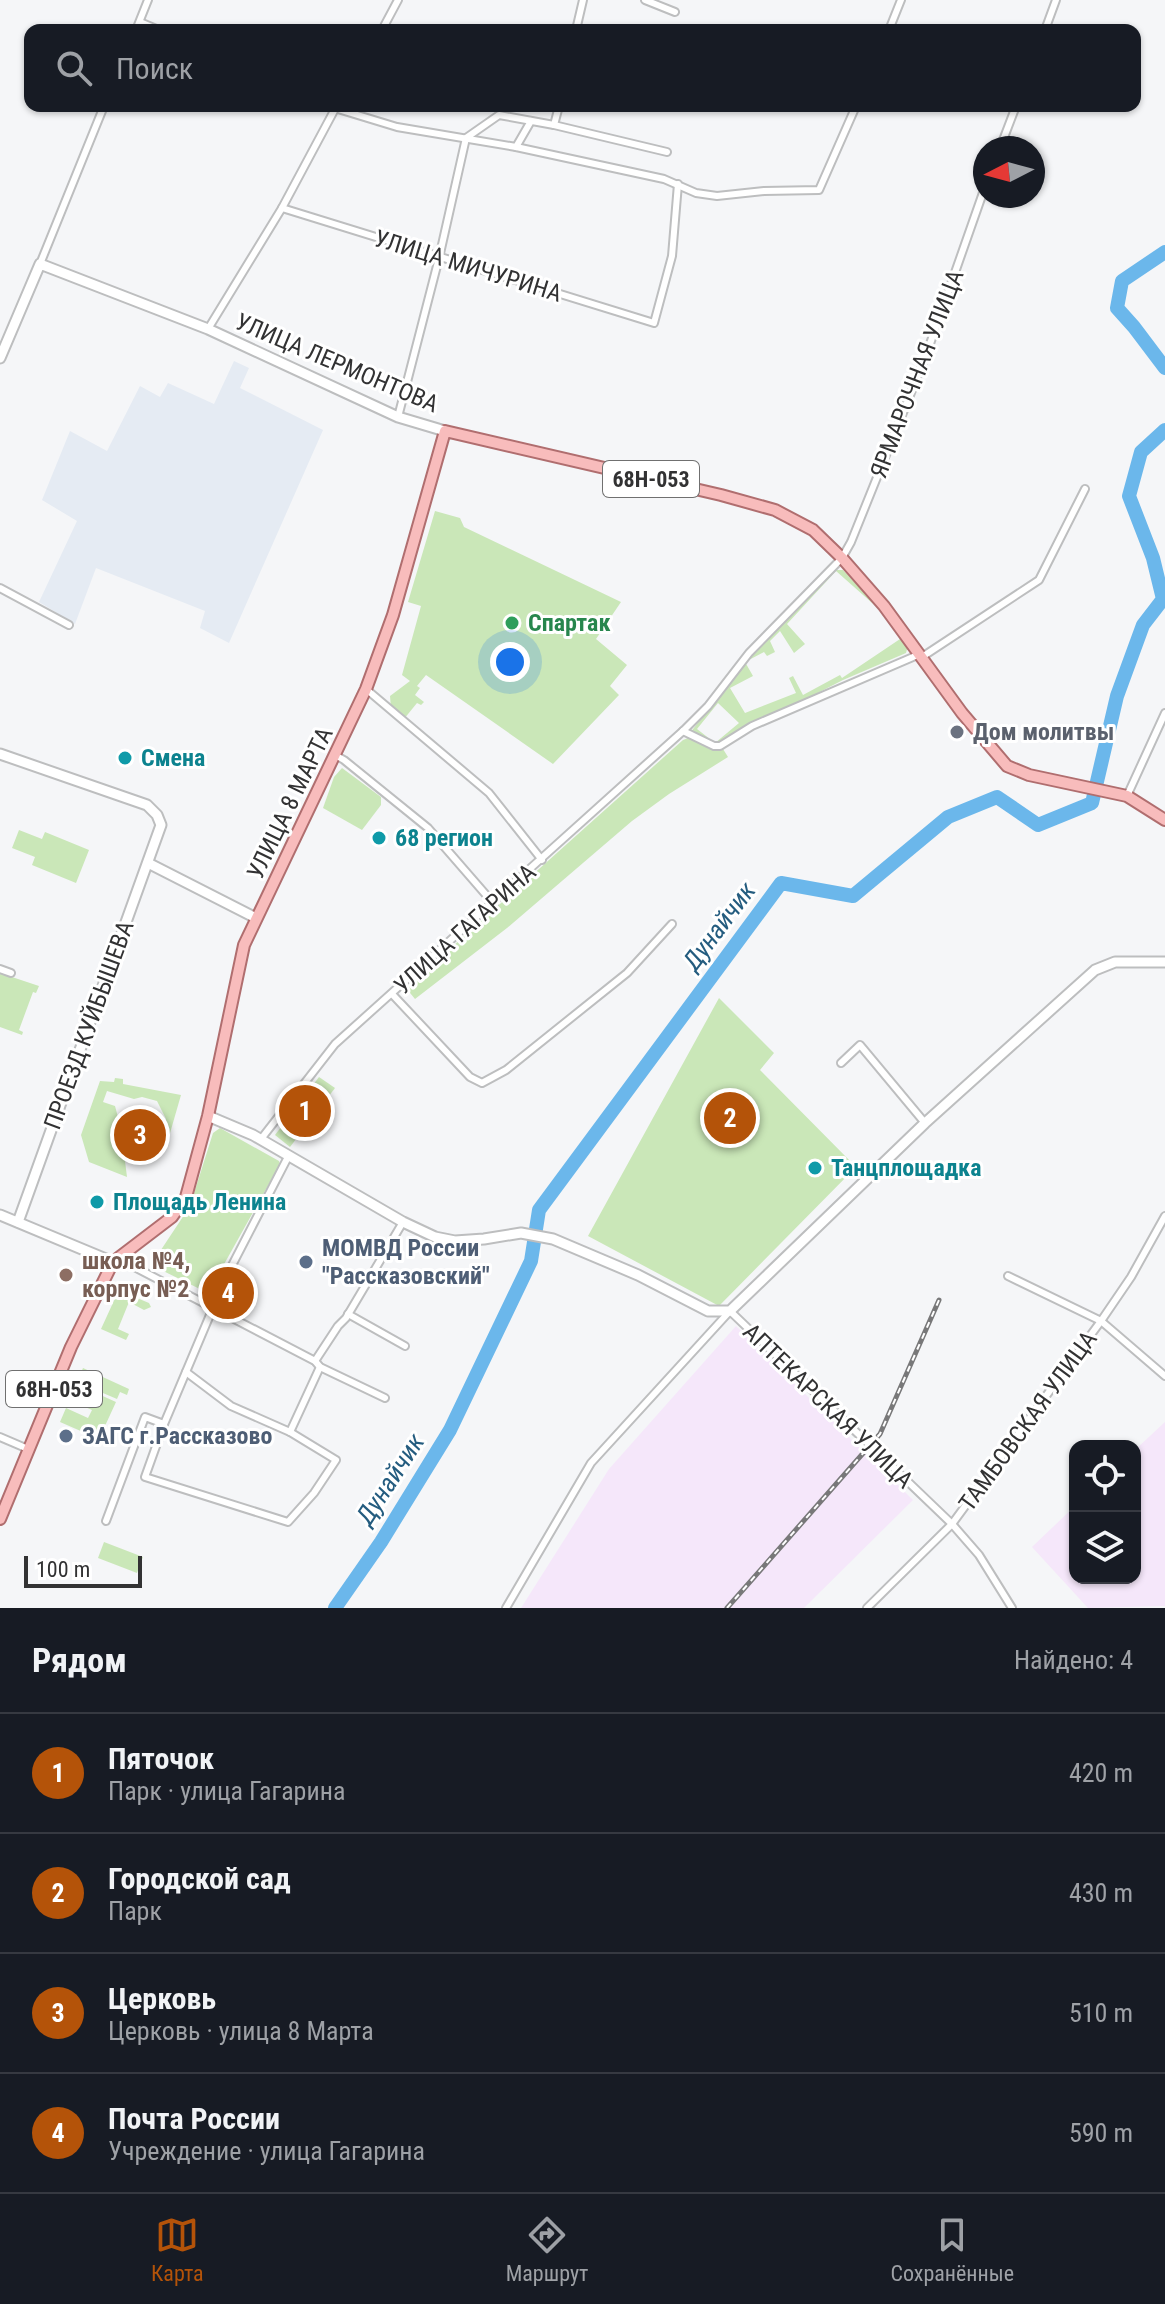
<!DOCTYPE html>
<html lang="ru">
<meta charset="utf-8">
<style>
:root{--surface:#171b24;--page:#242831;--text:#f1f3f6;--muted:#9ea1a6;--line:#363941;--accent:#b45309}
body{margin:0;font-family:"Roboto Condensed",sans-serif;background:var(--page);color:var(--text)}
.controls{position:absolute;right:24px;bottom:24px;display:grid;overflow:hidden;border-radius:16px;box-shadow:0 2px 6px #0004}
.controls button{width:72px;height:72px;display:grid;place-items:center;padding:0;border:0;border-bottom:2px solid var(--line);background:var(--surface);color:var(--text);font:40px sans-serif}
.compass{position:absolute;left:973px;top:136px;width:72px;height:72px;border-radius:50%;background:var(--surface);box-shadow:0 2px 6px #0004;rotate:264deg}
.scale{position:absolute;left:24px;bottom:20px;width:118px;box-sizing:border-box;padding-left:8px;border:4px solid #323233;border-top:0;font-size:22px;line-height:28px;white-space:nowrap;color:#323233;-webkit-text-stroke:6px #fff;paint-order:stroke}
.you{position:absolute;left:510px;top:662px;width:28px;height:28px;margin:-20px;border:6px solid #fff;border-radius:50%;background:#1a73e8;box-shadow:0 0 0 12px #1a73e833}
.badge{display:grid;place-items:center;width:52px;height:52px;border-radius:50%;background:var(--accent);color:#fff;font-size:26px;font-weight:700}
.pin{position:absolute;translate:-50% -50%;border:4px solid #fff;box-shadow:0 2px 8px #0006}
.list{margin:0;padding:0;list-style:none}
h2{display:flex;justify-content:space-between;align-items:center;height:104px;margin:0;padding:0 32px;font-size:34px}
h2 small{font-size:26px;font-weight:400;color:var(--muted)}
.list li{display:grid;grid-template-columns:52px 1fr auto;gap:24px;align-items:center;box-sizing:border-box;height:120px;padding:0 32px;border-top:2px solid var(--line)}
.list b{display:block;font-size:30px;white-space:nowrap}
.list p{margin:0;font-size:26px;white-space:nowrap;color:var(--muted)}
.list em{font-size:26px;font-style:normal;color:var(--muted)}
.icon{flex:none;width:44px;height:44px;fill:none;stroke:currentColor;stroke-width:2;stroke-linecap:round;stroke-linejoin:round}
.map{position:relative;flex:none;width:1165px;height:1608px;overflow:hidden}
.search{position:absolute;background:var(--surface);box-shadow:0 2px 6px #0004;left:24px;right:24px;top:24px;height:88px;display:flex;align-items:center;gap:20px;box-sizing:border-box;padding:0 28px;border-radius:16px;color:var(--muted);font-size:30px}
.sheet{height:584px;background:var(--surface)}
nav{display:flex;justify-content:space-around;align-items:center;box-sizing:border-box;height:112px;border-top:2px solid var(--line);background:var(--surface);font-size:22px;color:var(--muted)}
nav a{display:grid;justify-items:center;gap:4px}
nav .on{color:var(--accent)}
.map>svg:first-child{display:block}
.built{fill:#e5ebf3}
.industrial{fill:#f5e7fa}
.green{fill:#cae7b8;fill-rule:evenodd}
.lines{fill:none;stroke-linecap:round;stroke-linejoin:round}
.river{stroke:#6bb7eb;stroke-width:14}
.street-casing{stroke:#bdbebf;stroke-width:10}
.secondary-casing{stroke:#bdbebf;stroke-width:13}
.primary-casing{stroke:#b06e6f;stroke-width:14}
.street{stroke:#fff;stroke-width:6}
.secondary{stroke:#fff;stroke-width:9}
.primary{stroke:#f8bcbc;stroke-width:10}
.rail-casing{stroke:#787879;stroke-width:5}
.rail{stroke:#fff;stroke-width:2;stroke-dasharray:6;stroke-linecap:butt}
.leisure-dot{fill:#2e9e5b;stroke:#fff;stroke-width:3}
.worship-dot{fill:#6b7280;stroke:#fff;stroke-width:3}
.culture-dot{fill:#0f9aa8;stroke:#fff;stroke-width:3}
.service-dot{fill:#5c6f8a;stroke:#fff;stroke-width:3}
.education-dot{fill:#8d6e63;stroke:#fff;stroke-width:3}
.labels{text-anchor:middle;stroke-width:6;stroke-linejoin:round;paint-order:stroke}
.shield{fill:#fff;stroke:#707070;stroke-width:2}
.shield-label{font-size:22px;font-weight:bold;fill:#323233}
.street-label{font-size:24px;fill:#323233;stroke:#fff}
.leisure-label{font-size:24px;font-weight:bold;fill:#27864d;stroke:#fff;text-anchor:start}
.worship-label{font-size:24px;font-weight:bold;fill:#5b616d;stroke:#fff;text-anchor:start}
.culture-label{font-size:24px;font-weight:bold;fill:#0d838f;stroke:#fff;text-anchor:start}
.service-label{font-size:24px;font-weight:bold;fill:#4e5e75;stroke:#fff;text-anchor:start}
.education-label{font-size:24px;font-weight:bold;fill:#785e54;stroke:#fff;text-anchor:start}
.water-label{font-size:26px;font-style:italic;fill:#245c7f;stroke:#fff}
</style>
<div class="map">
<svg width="1165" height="1608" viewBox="0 0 1165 1608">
<rect width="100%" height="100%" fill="#f5f6f8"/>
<polygon class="built" points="234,361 249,368 240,388 323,430 229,643 200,628 205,611 96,568 75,624 39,602 77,521 42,500 70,431 107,451 140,386 160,397 168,383 214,404"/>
<g class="industrial">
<polygon points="736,1326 913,1500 804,1608 521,1608 609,1469"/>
<polygon points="1165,1422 1165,1606 1088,1608 1032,1547 1075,1506 1075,1578 1135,1578 1135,1450"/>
</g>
<g class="green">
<polygon points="435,511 460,518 464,527 621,602 596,639 627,665 610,686 619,695 553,764 426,675 417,686 420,688 415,695 424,702 421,705 417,703 404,719 391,708 390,696 410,681 402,675 421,606 408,602"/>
<path d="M 836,570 L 843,570 L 880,610 L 836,571 L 787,624 L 805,644 L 794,653 L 780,631 L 770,641 L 775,652 L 767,656 L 764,652 L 745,662 L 753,676 L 730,688 L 745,713 L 796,693 L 789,678 L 793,676 L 803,695 L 840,675 L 842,678 L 903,637 L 908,646 L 906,653 L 843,680 L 716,745 L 690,733 L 744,662 ZM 718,703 L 739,723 L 715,743 L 697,729 Z"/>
<polygon points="688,738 710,749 723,749 728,757 669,794 632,821 507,928 415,999 406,988 683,740"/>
<polygon points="342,768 381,797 381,805 362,830 323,808 334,777"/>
<polygon points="19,830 42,839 45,832 89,850 76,883 32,865 35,857 12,848"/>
<polygon points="0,973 39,986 36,993 33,992 19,1030 23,1032 22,1035 0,1027"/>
<polygon points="719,998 774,1053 760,1070 856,1167 719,1306 588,1236"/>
<polygon points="319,1077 335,1088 290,1147 275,1135"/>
<polygon points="115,1078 123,1079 123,1084 181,1095 166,1147 159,1145 166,1119 157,1101 142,1097 134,1099 107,1091 103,1102 115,1106 119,1121 116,1142 123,1145 127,1177 89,1162 81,1135 100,1081 114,1082"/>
<polygon points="220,1128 279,1161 280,1164 208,1293 151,1265 190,1206 213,1133"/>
<polygon points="123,1281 141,1289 137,1298 149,1303 151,1307 144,1310 129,1302 118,1329 129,1334 126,1340 101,1329"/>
<polygon points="83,1368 129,1389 127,1395 120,1392 117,1399 77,1382"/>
<polygon points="76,1384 116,1402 99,1439 60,1422 66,1408 88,1418 92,1410 69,1400"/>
<polygon points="104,1542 143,1557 137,1573 98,1558"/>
</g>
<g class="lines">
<g class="river">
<polyline points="1165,252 1122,281 1117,308 1134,327 1165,368"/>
<polyline points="335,1608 381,1542 450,1430 531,1261 539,1210 781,883 853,896 948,817 997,797 1038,825 1092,803 1117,696 1143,625 1163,599 1153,558 1129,496 1141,452 1165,430"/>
</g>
<defs>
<g id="street">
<polyline points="645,0 675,12"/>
<polyline points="140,22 159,30"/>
<polyline points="136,30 148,0"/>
<polyline points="382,30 398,0"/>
<polyline points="576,30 583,0"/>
<polyline points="889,30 901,0"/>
<polyline points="1045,30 1056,0"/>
<polyline points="328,106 397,127 516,147 664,179 696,193 717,196 764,191 819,190 856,106"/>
<polyline points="554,125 559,106"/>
<polyline points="516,147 531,121"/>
<polyline points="1000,148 1016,106"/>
<polyline points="282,208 654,323 672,256 678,184"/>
<polyline points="40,264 104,106"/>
<polyline points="208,329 282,208 336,107"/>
<polyline points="398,417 439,258 466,138 499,115 554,125 667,152"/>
<polyline points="0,588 69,625"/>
<polyline points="922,657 1039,580 1085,489"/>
<polyline points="366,689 489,793 542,860"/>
<polyline points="683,731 714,746 720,746 752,726 920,654"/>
<polyline points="335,755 344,760 428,828 494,904"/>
<polyline points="1127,796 1165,713"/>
<polyline points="0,969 11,973"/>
<polyline points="392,994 470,1077 482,1083 506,1070 627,973 672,924"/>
<polyline points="841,1063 860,1045 925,1123"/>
<polyline points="261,1139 335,1044 683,731 708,706 749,653 842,558 851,542 925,358 985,187"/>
<polyline points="119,1259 315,1361 320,1367 385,1398"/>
<polyline points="1008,1276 1101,1321 1165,1376"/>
<polyline points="348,1314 405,1346"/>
<polyline points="315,1361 338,1326 346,1318 403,1222"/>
<polyline points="164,1424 145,1477 288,1522 314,1493 336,1460 290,1432 231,1406 186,1372"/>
<polyline points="290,1432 320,1367"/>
<polyline points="0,1437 28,1449"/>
<polyline points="106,1521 145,1417 164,1424 226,1277 289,1155"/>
<polyline points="506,1608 591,1463 730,1311 952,1524 979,1555 1012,1608"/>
<polyline points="867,1608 952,1524 1101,1321 1131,1277 1165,1216"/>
</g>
<g id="secondary">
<polyline points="0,358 40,264 208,329 398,417 445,431"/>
<polyline points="0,754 147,805 157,815 161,825 18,1222"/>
<polyline points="148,863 256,918"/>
<polyline points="208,1116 253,1135 403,1222 435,1237 455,1241 484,1239 521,1233 553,1239 638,1275 708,1311 730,1311 925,1123 1095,970 1115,962 1165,962"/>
<polyline points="0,1215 113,1262"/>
</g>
<polyline id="primary" points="0,1519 71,1347 113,1262 172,1217 186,1197 208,1116 244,945 366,689 393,615 445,431 721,495 775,510 813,530 842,558 884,606 962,713 1007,766 1029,775 1127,796 1165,820"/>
</defs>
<use href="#street" class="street-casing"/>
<use href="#secondary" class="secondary-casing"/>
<use href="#primary" class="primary-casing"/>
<use href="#street" class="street"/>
<use href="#secondary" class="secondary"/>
<use href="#primary" class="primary"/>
<defs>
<polyline id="rail" points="727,1608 880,1434 939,1300"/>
</defs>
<use href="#rail" class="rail-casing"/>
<use href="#rail" class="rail"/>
</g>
<circle class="leisure-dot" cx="512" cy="623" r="8"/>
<circle class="worship-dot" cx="957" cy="732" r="8"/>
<g class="culture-dot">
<circle cx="125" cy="758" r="8"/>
<circle cx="379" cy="838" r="8"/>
<circle cx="815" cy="1168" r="8"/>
<circle cx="97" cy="1202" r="8"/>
</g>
<g class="service-dot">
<circle cx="306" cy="1262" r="8"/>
<circle cx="66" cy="1436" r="8"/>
</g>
<circle class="education-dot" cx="66" cy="1275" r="8"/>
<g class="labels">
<g class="shield">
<rect x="603" y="461" width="96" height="36" rx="6"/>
<rect x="6" y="1371" width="96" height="36" rx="6"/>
</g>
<g class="shield-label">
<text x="651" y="487">68Н-053</text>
<text x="54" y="1397">68Н-053</text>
</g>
<g class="street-label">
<text transform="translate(468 266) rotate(17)" y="8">УЛИЦА МИЧУРИНА</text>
<text transform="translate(337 363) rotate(23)" y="8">УЛИЦА ЛЕРМОНТОВА</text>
<text transform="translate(917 374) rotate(-69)" y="8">ЯРМАРОЧНАЯ УЛИЦА</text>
<text transform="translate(290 803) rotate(-64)" y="8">УЛИЦА 8 МАРТА</text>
<text transform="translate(465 929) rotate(-42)" y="8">УЛИЦА ГАГАРИНА</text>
<text transform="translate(89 1025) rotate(-70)" y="8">ПРОЕЗД КУЙБЫШЕВА</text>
<text transform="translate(828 1406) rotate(44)" y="8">АПТЕКАРСКАЯ УЛИЦА</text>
<text transform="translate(1028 1421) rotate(-54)" y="8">ТАМБОВСКАЯ УЛИЦА</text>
</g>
<g class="leisure-label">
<text x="528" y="631">Спартак</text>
</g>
<g class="worship-label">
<text x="973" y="740">Дом молитвы</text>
</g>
<g class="culture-label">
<text x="141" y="766">Смена</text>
<text x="395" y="846">68 регион</text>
<text x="831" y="1176">Танцплощадка</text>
<text x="113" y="1210">Площадь Ленина</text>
</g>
<g class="service-label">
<text x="322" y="1256">МОМВД России<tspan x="322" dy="28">"Рассказовский"</tspan></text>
<text x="82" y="1444">ЗАГС г.Рассказово</text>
</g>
<g class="education-label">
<text x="82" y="1269">школа №4,<tspan x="82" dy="28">корпус №2</tspan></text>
</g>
<g class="water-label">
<text transform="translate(719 926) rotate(-53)" y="9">Дунайчик</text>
<text transform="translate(390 1479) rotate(-57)" y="9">Дунайчик</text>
</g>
</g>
</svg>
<div class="controls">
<button><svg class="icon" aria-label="locate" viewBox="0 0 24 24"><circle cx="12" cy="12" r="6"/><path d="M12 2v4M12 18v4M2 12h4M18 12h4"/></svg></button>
<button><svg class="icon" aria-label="layers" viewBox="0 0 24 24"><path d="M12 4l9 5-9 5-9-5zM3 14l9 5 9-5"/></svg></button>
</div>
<svg class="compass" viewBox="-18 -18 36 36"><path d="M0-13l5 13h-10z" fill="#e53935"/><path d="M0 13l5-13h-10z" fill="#9ea1a6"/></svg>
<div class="scale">100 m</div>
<div class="you"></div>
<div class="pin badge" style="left:305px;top:1111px">1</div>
<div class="pin badge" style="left:730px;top:1118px">2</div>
<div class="pin badge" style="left:140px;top:1135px">3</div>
<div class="pin badge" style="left:228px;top:1293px">4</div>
<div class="search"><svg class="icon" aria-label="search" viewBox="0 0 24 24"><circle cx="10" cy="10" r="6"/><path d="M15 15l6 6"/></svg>Поиск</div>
</div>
<section class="sheet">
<h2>Рядом<small>Найдено: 4</small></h2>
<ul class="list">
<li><span class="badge">1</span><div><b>Пяточок</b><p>Парк · улица Гагарина</p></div><em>420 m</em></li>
<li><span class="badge">2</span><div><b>Городской сад</b><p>Парк</p></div><em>430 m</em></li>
<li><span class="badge">3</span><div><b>Церковь</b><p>Церковь · улица 8 Марта</p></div><em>510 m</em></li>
<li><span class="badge">4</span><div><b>Почта России</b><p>Учреждение · улица Гагарина</p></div><em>590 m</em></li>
</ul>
</section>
<nav>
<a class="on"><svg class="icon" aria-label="map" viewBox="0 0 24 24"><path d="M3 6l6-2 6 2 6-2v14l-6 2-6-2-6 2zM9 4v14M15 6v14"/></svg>Карта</a>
<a><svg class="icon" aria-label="directions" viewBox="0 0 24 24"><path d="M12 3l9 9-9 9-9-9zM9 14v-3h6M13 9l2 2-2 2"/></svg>Маршрут</a>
<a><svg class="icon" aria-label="saved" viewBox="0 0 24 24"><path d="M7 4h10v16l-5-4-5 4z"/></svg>Сохранённые</a>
</nav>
